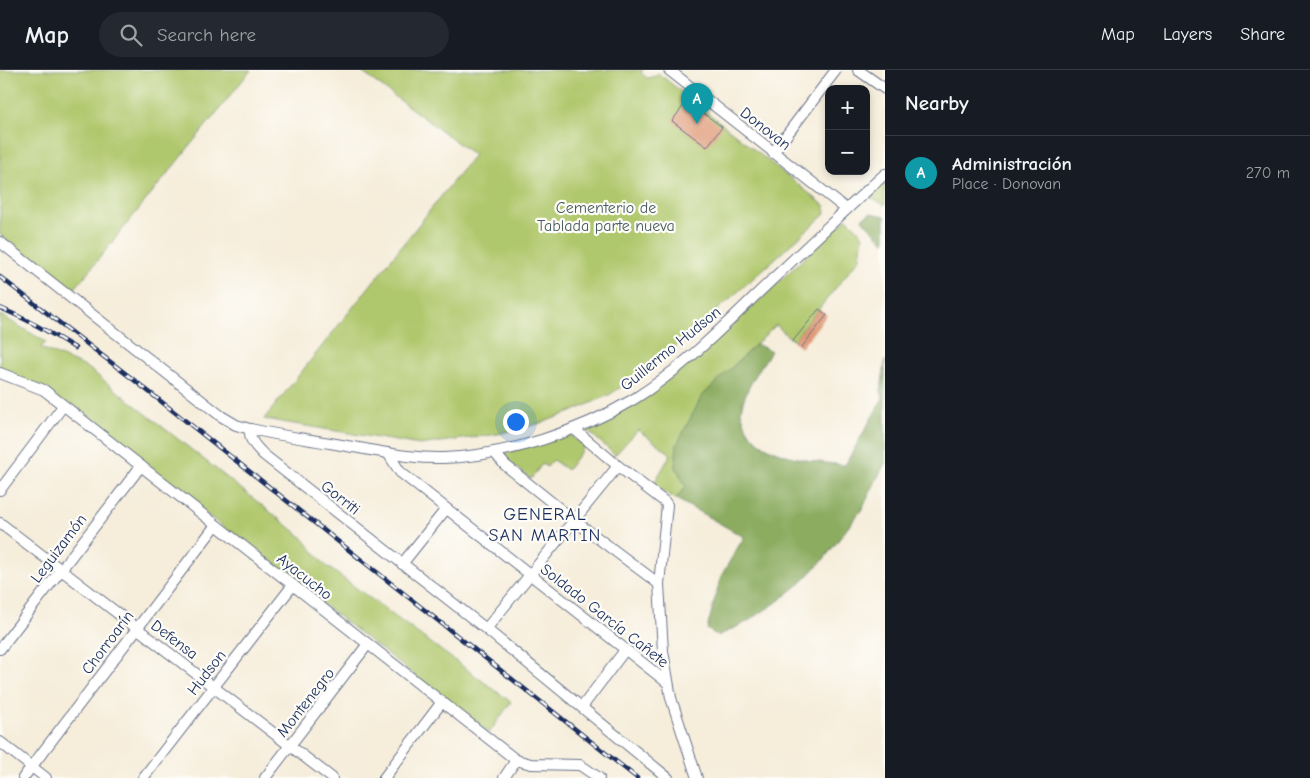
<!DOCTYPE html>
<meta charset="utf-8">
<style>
:root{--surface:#171b24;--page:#242831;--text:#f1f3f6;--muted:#9ea1a6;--line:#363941;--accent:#0f766e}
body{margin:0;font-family:"Comic Neue",sans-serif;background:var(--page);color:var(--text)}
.controls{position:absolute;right:15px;top:15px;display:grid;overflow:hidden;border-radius:10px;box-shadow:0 2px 8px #0003}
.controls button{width:45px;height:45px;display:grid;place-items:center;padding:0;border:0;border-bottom:1px solid var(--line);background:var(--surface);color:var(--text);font:25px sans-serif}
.you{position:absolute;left:515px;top:351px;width:18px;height:18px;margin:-12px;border:4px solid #fff;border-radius:50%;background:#1a73e8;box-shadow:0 0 0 8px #1a73e833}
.badge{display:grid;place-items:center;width:32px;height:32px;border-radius:50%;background:var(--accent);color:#fff;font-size:16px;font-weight:700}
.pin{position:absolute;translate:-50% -41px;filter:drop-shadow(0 1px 2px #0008)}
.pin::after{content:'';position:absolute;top:26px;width:18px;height:15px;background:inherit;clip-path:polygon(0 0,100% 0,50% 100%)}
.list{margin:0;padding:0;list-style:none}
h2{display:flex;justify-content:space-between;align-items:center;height:65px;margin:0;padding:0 20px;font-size:21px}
h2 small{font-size:16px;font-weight:400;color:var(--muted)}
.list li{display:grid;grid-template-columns:32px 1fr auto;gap:15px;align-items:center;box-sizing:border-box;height:75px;padding:0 20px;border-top:1px solid var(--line)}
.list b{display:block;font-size:19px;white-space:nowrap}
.list p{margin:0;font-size:16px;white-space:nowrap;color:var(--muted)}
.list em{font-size:16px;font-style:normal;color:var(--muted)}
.icon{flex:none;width:28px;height:28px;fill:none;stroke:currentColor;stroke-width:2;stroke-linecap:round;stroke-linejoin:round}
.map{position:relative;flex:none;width:885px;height:708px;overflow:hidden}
header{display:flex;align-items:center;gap:30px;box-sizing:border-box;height:70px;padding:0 25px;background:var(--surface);border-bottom:1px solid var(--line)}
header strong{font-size:24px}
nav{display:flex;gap:28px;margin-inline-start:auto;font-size:18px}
.search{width:350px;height:45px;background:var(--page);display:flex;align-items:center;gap:12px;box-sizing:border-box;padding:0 18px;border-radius:28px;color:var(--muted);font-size:19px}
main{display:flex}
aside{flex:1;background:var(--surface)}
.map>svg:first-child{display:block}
.green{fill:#b0c86d;stroke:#667c66}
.forest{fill:#8cac60;stroke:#546e5f}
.building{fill:#df9876}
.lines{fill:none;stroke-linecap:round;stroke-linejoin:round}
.minor-casing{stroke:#687289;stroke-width:12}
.minor{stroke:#fff;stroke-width:10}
.rail-casing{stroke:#1b2f5e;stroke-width:4.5}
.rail{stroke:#fdfcf7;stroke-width:2.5;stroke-dasharray:8;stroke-linecap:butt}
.labels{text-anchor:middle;stroke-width:4.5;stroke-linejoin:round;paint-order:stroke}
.street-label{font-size:16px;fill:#1b2f5e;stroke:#fdfcf7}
.park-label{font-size:16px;fill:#485d62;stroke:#fdfcf7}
.neighbourhood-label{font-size:18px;letter-spacing:1px;fill:#1b2f5e;stroke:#fdfcf7}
</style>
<header>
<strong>Map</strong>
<div class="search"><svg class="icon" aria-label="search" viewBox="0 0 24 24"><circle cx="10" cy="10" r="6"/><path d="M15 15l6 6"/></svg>Search here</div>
<nav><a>Map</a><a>Layers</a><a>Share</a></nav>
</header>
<main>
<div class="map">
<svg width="885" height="708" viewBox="0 0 885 708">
<rect width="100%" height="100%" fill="#fdfcf7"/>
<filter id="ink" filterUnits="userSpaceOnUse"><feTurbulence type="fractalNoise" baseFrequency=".02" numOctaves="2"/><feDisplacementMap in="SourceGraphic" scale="10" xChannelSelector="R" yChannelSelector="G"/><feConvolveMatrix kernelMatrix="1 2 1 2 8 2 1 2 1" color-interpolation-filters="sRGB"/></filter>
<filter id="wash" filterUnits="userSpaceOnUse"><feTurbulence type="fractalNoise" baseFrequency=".0096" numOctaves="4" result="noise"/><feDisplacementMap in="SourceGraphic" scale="20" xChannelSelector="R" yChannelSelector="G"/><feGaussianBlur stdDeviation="1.12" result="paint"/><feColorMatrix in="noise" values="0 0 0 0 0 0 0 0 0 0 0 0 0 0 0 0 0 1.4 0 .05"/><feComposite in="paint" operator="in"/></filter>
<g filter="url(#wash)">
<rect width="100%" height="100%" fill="#f6edda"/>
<g class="green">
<polygon points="0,0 251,0 72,222 0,165"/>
<polygon points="359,0 643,0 641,3 647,8 656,6 658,3 825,136 825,144 685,269 647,300 609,325 571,342 541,353 498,364 420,375 264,349 474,85"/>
<polygon points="885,112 885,135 869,127"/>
<polygon points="847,148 863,165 860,188 793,271 776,255 702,326 675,395 686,417 676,429 653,415 671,384 638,360 615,385 586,359 644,326 712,274"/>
<polygon points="0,245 46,272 41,278 88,298 302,467 325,495 511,632 489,663 46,320 0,301"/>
<polygon points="569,364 585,376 567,400 553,390 547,397 542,394 531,409 504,388 505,383"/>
</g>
<g class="forest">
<polygon points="870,143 885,146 885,173 861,149"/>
<path d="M 756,274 L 771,281 C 760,299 745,318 741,340 C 741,344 743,347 744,351 C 754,386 813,392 845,395 L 883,328 L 881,321 L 885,290 L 885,393 L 862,439 L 824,489 L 802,512 L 777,532 L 747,552 L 718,566 L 707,559 L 721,506 L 744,467 L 676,429 L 686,417 L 675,395 L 677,374 L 702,326 Z"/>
</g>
<g id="blocks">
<g class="building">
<polygon points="687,31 722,57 707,77 672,51"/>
<polygon points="819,239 827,245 801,278 793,271"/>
</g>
</g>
</g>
<g filter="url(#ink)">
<use href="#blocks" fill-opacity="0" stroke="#687289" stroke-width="1"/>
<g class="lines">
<defs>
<g id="minor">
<polyline points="669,0 846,139"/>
<polyline points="858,0 885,19"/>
<polyline points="773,83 836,0"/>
<path d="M 0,172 L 221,346 L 236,355 L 250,359 C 249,371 256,377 264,385 L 486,559 L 668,708"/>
<polyline points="0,303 44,320 516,690 531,694 580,695 599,708"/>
<path d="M 250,359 C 282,366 314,370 347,376 C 379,381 411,389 444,388 C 506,386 581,361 634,329 C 679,301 718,262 755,226 C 798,185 841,144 885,104"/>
<polyline points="574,359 618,396 665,432 667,435 659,514 663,581 671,628 697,708"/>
<polyline points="494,382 505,395 575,451 659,514"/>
<polyline points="388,383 400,402 668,613"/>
<polyline points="0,420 63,336"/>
<polyline points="0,453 332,708"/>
<polyline points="402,494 446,439"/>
<polyline points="486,559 618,396"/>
<polyline points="0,579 141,396"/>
<polyline points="582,637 625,580"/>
<polyline points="0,672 46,708"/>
<polyline points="23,708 216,455"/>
<polyline points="143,708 293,515"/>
<polyline points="265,708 368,574"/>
<polyline points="384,708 442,632"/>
<polyline points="504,708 516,690"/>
</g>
</defs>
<use href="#minor" class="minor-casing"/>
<use href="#minor" class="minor"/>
<defs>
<g id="rail">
<polyline points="0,207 134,310 637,708"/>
<path d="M 0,238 C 27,249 51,263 75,278"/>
</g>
</defs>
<use href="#rail" class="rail-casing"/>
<use href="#rail" class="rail"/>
</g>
</g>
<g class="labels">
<g class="street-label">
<text transform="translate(766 58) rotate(38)" y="6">Donovan</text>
<text transform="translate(670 278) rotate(-39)" y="6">Guillermo Hudson</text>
<text transform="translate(341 427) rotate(38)" y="6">Gorriti</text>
<text transform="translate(58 478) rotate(-53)" y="6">Leguizamón</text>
<text transform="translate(305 506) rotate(38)" y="6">Ayacucho</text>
<text transform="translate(605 545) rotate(38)" y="6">Soldado García Cañete</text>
<text transform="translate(175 569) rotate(37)" y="6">Defensa</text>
<text transform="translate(107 572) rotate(-53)" y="6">Chorroarín</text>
<text transform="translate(206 602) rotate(-52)" y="6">Hudson</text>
<text transform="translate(305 632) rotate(-52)" y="6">Montenegro</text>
</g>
<g class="park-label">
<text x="606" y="143">Cementerio de<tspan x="606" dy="18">Tablada parte nueva</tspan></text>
</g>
<g class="neighbourhood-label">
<text x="545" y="450">GENERAL<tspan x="545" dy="21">SAN MARTIN</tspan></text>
</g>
</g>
</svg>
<div class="controls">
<button>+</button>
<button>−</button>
</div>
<div class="you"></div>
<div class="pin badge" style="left:697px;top:54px;background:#0f9aa8">A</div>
</div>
<aside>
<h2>Nearby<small></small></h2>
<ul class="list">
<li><span class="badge" style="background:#0f9aa8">A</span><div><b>Administración</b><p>Place · Donovan</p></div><em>270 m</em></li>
</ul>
</aside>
</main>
